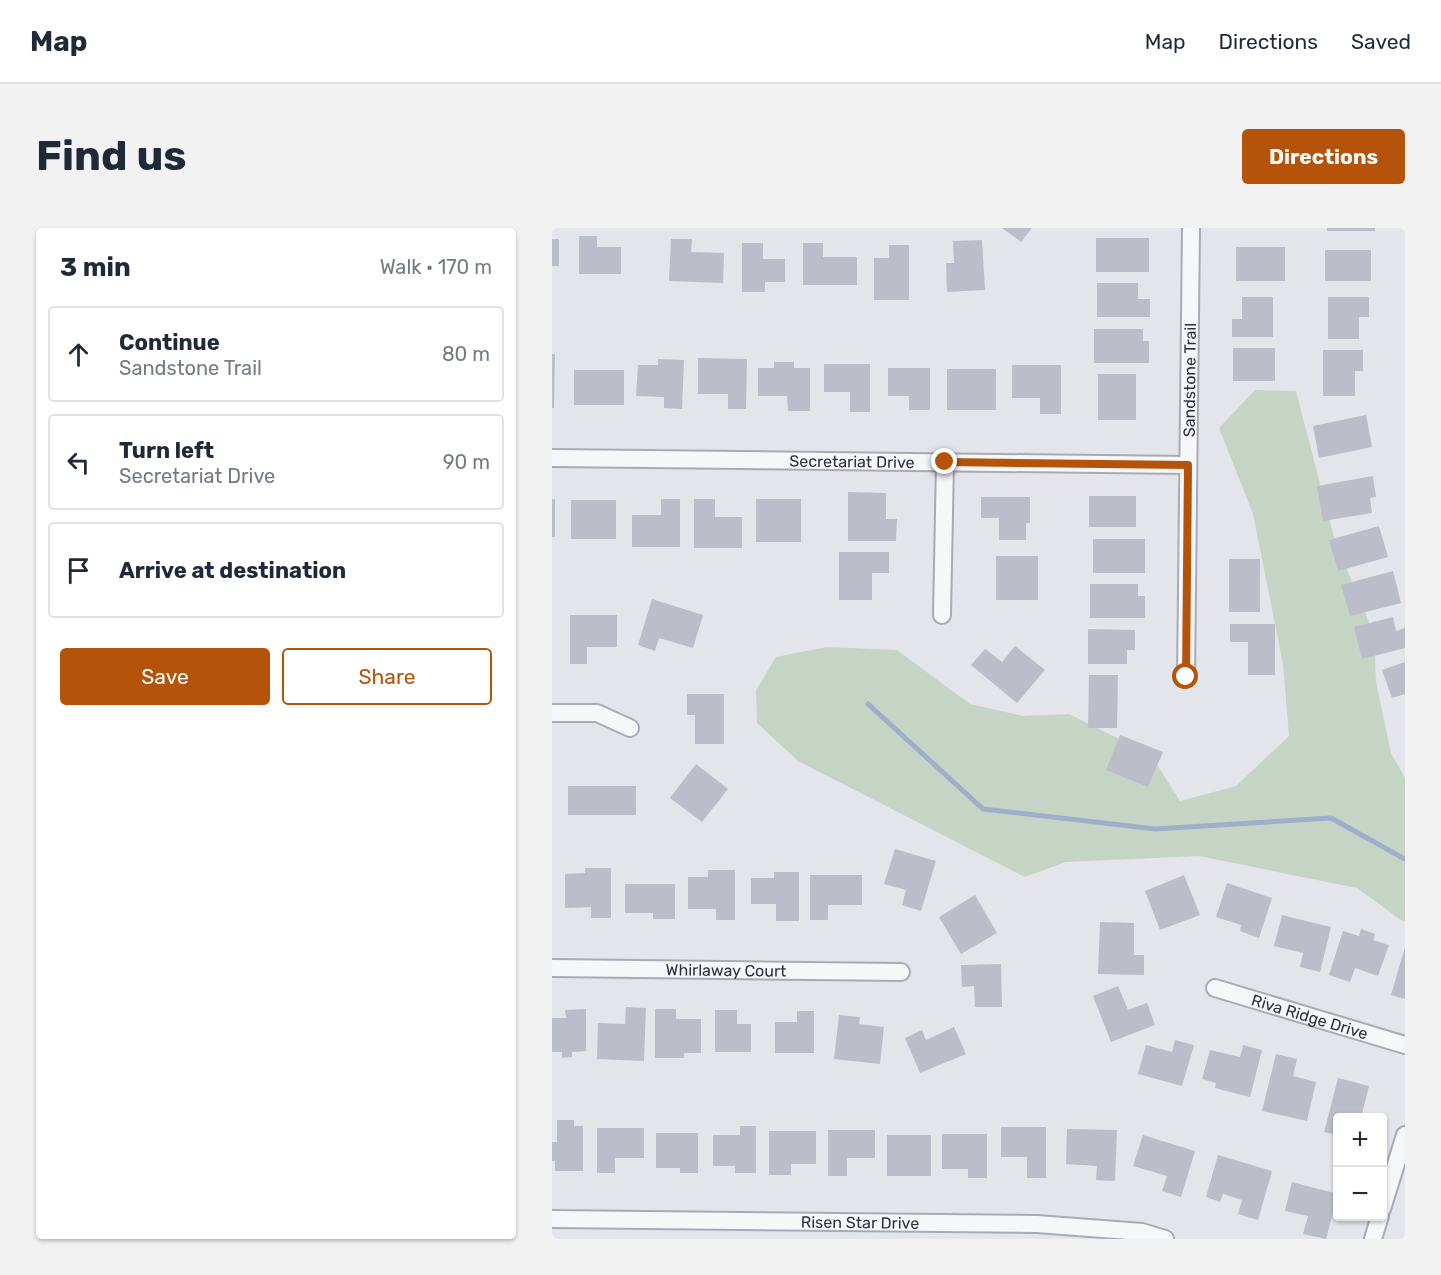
<!DOCTYPE html>
<meta charset="utf-8">
<style>
:root{--surface:#fff;--page:#f2f2f3;--text:#1f2937;--muted:#747a83;--line:#e0e1e3;--accent:#b45309}
body{margin:0;font-family:Rubik,sans-serif;background:var(--page);color:var(--text)}
.controls{position:absolute;right:18px;bottom:18px;display:grid;overflow:hidden;border-radius:6px;box-shadow:0 2px 4px #0004}
.controls button{width:54px;height:54px;display:grid;place-items:center;padding:0;border:0;border-bottom:2px solid var(--line);background:var(--surface);color:var(--text);font:30px sans-serif}
.stop{position:absolute;width:18px;height:18px;margin:-14px;border:4px solid #b45309;border-radius:50%;background:#fff}
.stop.end{background:#b45309;border-color:#fff;box-shadow:0 2px 6px #0008}
.list{margin:0;padding:0;list-style:none}
h2{display:flex;justify-content:space-between;align-items:center;height:78px;margin:0;padding:0 24px;font-size:26px}
h2 small{font-size:20px;font-weight:400;color:var(--muted)}
.list li{display:grid;grid-template-columns:39px 1fr auto;gap:18px;align-items:center;box-sizing:border-box;height:96px;margin:0 12px 12px;padding:0 12px;border:2px solid var(--line);border-radius:6px}
.list b{display:block;font-size:22px;white-space:nowrap}
.list p{margin:0;font-size:20px;white-space:nowrap;color:var(--muted)}
.list em{font-size:20px;font-style:normal;color:var(--muted)}
.actions{display:flex;gap:12px;padding:18px 24px}
.actions a{flex:1;padding:14px 0;border:2px solid var(--accent);border-radius:6px;text-align:center;font-size:21px;color:var(--accent)}
.actions .main{background:var(--accent);color:#fff}
.icon{flex:none;width:33px;height:33px;fill:none;stroke:currentColor;stroke-width:2;stroke-linecap:round;stroke-linejoin:round}
.map{position:relative;flex:none;width:853px;height:1011px;overflow:hidden;border-radius:6px}
header{display:flex;align-items:center;gap:36px;box-sizing:border-box;height:84px;padding:0 30px;background:var(--surface);border-bottom:2px solid var(--line)}
header strong{font-size:28px}
nav{display:flex;gap:33px;margin-inline-start:auto;font-size:21px}
.intro{display:flex;align-items:center;justify-content:space-between;box-sizing:border-box;height:144px;padding:0 36px}
h1{margin:0;font-size:42px}
.button{padding:15px 27px;border-radius:6px;background:var(--accent);color:#fff;font-size:21px;font-weight:700}
main{display:flex;gap:36px;padding:0 36px}
aside{flex:1;background:var(--surface);border-radius:6px;box-shadow:0 2px 4px #0004}
.map>svg:first-child{display:block}
.green{fill:#c6d4c5}
.lines{fill:none;stroke-linecap:round;stroke-linejoin:round}
.stream{stroke:#a0aec9;stroke-width:5}
.building{fill:#bbbec8}
.minor-casing{stroke:#a8abb5;stroke-width:20}
.minor{stroke:#f6f7f9;stroke-width:16}
.route{stroke:#b45309;stroke-width:8}
.labels{text-anchor:middle;stroke-width:4.5;stroke-linejoin:round;paint-order:stroke}
.street-label{font-size:16px;fill:#2b3143;stroke:#f3f4f8}
</style>
<header>
<strong>Map</strong>
<nav><a>Map</a><a>Directions</a><a>Saved</a></nav>
</header>
<div class="intro"><h1>Find us</h1><a class="button">Directions</a></div>
<main>
<aside>
<h2>3 min<small>Walk · 170 m</small></h2>
<ul class="list">
<li><svg class="icon" aria-label="ahead" viewBox="0 0 24 24"><path d="M12 20V5M6 11l6-6 6 6"/></svg><div><b>Continue</b><p>Sandstone Trail</p></div><em>80 m</em></li>
<li><svg class="icon" aria-label="left" viewBox="0 0 24 24"><path d="M17 20v-9H6M10 6l-5 5 5 5"/></svg><div><b>Turn left</b><p>Secretariat Drive</p></div><em>90 m</em></li>
<li><svg class="icon" aria-label="arrive" viewBox="0 0 24 24"><path d="M6 21V4h12l-3 4 3 4H6"/></svg><div><b>Arrive at destination</b></div></li>
</ul>
<div class="actions"><a class="main">Save</a><a>Share</a></div>
</aside>
<div class="map">
<svg width="853" height="1011" viewBox="0 0 853 1011">
<rect width="100%" height="100%" fill="#e3e5eb"/>
<polygon class="green" points="703,162 744,163 783,313 822,406 824,454 839,525 853,550 853,693 849,692 805,660 647,628 514,634 473,649 246,533 205,495 204,462 224,429 275,419 345,422 418,476 471,488 517,486 599,527 628,573 684,558 737,508 731,436 701,286 667,200"/>
<g class="lines">
<polyline class="stream" points="316,476 431,581 603,601 779,590 853,631"/>
</g>
<g class="building">
<polygon points="450,0 480,0 469,14"/>
<rect x="775" y="0" width="48" height="3"/>
<polygon points="27,8 45,8 45,19 69,19 69,46 27,46"/>
<rect x="544" y="10" width="53" height="34"/>
<rect x="0" y="11" width="7" height="27"/>
<polygon points="119,11 140,11 139,24 172,25 171,55 117,53"/>
<polygon points="430,12 433,62 395,64 394,35 402,35 401,13"/>
<polygon points="190,15 211,15 211,31 233,31 233,54 213,54 213,64 190,64"/>
<polygon points="251,15 271,15 271,29 305,29 305,57 251,57"/>
<polygon points="337,17 357,17 357,72 322,72 322,30 337,30"/>
<rect x="684" y="19" width="49" height="34"/>
<rect x="773" y="22" width="46" height="31"/>
<polygon points="545,55 586,55 586,71 598,71 598,89 545,89"/>
<polygon points="690,69 721,69 721,109 680,109 680,91 690,91"/>
<polygon points="776,69 817,69 817,89 807,89 807,111 776,111"/>
<polygon points="542,101 591,101 591,113 597,113 597,135 542,135"/>
<rect x="681" y="120" width="42" height="33"/>
<polygon points="771,122 811,122 811,143 803,143 803,168 771,168"/>
<polygon points="0,126 3,126 2,180 0,180"/>
<polygon points="146,130 195,131 194,181 176,181 176,166 146,166"/>
<polygon points="106,131 132,132 130,181 112,180 112,169 84,168 86,137 106,137"/>
<polygon points="222,134 242,134 242,140 258,140 258,183 236,183 235,168 206,168 206,140 222,140"/>
<polygon points="272,136 318,136 318,184 298,184 298,164 272,164"/>
<polygon points="460,137 509,137 509,186 488,186 488,170 460,170"/>
<polygon points="336,140 378,140 378,182 357,182 357,168 336,168"/>
<rect x="395" y="141" width="49" height="41"/>
<rect x="22" y="142" width="50" height="35"/>
<rect x="546" y="146" width="38" height="46"/>
<polygon points="814,187 820,219 767,230 761,198"/>
<polygon points="821,248 824,269 818,270 820,285 771,293 765,258"/>
<polygon points="296,264 334,265 334,291 345,291 344,313 296,313"/>
<rect x="537" y="268" width="47" height="31"/>
<polygon points="429,269 478,269 478,295 474,295 474,312 447,312 447,290 429,290"/>
<rect x="0" y="271" width="3" height="38"/>
<polygon points="109,271 128,271 128,319 80,319 80,287 109,287"/>
<polygon points="142,271 163,271 163,289 190,289 190,320 142,320"/>
<rect x="204" y="271" width="45" height="43"/>
<rect x="19" y="272" width="45" height="39"/>
<polygon points="827,298 836,329 786,343 777,312"/>
<rect x="541" y="311" width="52" height="34"/>
<polygon points="287,324 337,324 337,345 320,345 320,372 287,372"/>
<rect x="444" y="328" width="42" height="44"/>
<rect x="677" y="331" width="31" height="53"/>
<polygon points="841,343 849,375 798,388 789,357"/>
<polygon points="538,356 586,356 586,368 593,368 593,390 538,390"/>
<polygon points="100,371 151,387 141,420 107,410 103,423 86,417"/>
<polygon points="18,387 65,387 65,419 35,419 35,436 18,436"/>
<polygon points="841,389 844,403 853,400 853,420 810,431 802,399"/>
<polygon points="678,396 723,396 723,447 696,447 696,414 678,414"/>
<polygon points="536,401 583,402 583,422 575,422 575,436 536,436"/>
<polygon points="463,418 493,442 465,475 419,437 433,421 450,434"/>
<polygon points="853,434 853,466 840,470 830,442"/>
<polygon points="537,447 566,447 565,500 536,500"/>
<polygon points="135,466 172,466 172,516 143,516 143,487 135,487"/>
<polygon points="568,507 611,524 596,559 554,542"/>
<polygon points="144,536 176,561 150,594 118,570"/>
<rect x="16" y="558" width="68" height="29"/>
<polygon points="343,621 384,633 369,683 350,677 354,662 332,656"/>
<polygon points="33,640 59,640 59,690 39,690 39,679 13,680 13,646 33,645"/>
<polygon points="156,642 183,642 183,692 164,692 164,681 136,681 136,649 156,649"/>
<polygon points="222,644 247,644 247,693 224,693 224,676 199,676 199,650 222,650"/>
<polygon points="258,647 310,647 310,677 276,677 276,692 258,692"/>
<polygon points="632,647 648,687 608,702 593,663"/>
<polygon points="675,655 720,670 707,710 688,703 689,697 664,689"/>
<polygon points="73,656 123,656 123,691 101,691 101,685 73,685"/>
<polygon points="423,667 445,705 409,726 387,689"/>
<polygon points="730,687 779,699 768,744 748,739 751,725 722,718"/>
<polygon points="548,694 582,695 582,727 592,727 592,747 546,746"/>
<polygon points="809,701 823,706 821,712 837,717 826,748 803,740 798,754 777,747 791,703 807,708"/>
<polygon points="853,719 853,771 839,767"/>
<polygon points="449,736 450,779 423,779 422,758 410,759 409,737"/>
<polygon points="566,758 576,782 595,775 603,797 559,814 541,768"/>
<polygon points="74,779 94,780 92,833 45,831 46,795 73,796"/>
<polygon points="34,781 34,823 20,824 20,829 10,830 10,824 0,824 0,790 14,790 13,782"/>
<polygon points="103,781 124,781 124,791 149,791 149,825 132,825 132,830 103,830"/>
<polygon points="163,782 185,782 185,796 199,796 199,824 163,824"/>
<polygon points="245,783 262,783 262,825 223,825 223,794 245,794"/>
<polygon points="287,787 308,789 307,796 332,799 328,836 282,831"/>
<polygon points="402,799 414,826 368,845 353,810 370,802 374,812"/>
<polygon points="623,812 642,817 630,858 586,846 594,817 620,824"/>
<polygon points="691,817 710,822 698,869 663,860 664,855 650,851 658,822 688,829"/>
<polygon points="724,826 745,831 741,848 764,854 755,893 710,883"/>
<polygon points="786,850 817,858 809,890 786,890 786,907 772,904"/>
<polygon points="5,892 22,892 22,898 31,898 31,943 3,943 3,933 0,933 0,914 5,914"/>
<polygon points="188,898 204,898 204,945 183,945 183,938 161,938 161,907 188,907"/>
<polygon points="449,899 494,899 494,950 475,950 475,929 449,929"/>
<polygon points="45,900 92,900 92,930 63,930 63,945 45,945"/>
<polygon points="515,901 565,902 563,953 544,952 545,938 514,936"/>
<polygon points="276,902 323,902 323,930 295,930 295,948 276,948"/>
<polygon points="217,903 264,903 264,936 239,936 239,947 217,947"/>
<polygon points="104,905 146,905 146,945 128,945 128,940 104,940"/>
<polygon points="390,906 435,906 435,950 416,950 416,941 390,941"/>
<rect x="335" y="907" width="44" height="41"/>
<polygon points="591,907 643,923 629,969 610,963 615,948 581,938"/>
<polygon points="666,927 720,943 706,992 686,986 690,972 671,966 668,974 654,969"/>
<polygon points="740,954 786,966 774,1011 751,1006 756,988 733,983"/>
</g>
<g class="lines">
<defs>
<g id="minor">
<path id="s1" d="M 0,230 L 636,237"/>
<polyline points="390,387 393,234"/>
<path id="s2" d="M 634,449 L 639,0"/>
<polyline points="0,485 45,485 78,500"/>
<path id="s3" d="M 0,740 L 349,744"/>
<path id="s4" d="M 663,760 L 853,817"/>
<polyline points="830,981 853,907"/>
<path id="s5" d="M 0,991 L 485,996 L 590,1004 L 613,1011"/>
<polyline points="821,1011 828,988"/>
</g>
</defs>
<use href="#minor" class="minor-casing"/>
<use href="#minor" class="minor"/>
</g>
<g class="lines">
<polyline class="route" points="393,234 636,237 634,449"/>
</g>
<g class="labels">
<g class="street-label">
<text dy="6" stroke="none"><textPath href="#s2" startOffset="297">Sandstone Trail</textPath></text>
<text dy="6" stroke="none"><textPath href="#s1" startOffset="300">Secretariat Drive</textPath></text>
<text dy="6" stroke="none"><textPath href="#s3" startOffset="174">Whirlaway Court</textPath></text>
<text dy="6" stroke="none"><textPath href="#s4" startOffset="99">Riva Ridge Drive</textPath></text>
<text dy="6" stroke="none"><textPath href="#s5" startOffset="308">Risen Star Drive</textPath></text>
</g>
</g>
</svg>
<div class="controls">
<button>+</button>
<button>−</button>
</div>
<div class="stop" style="left:634px;top:449px"></div>
<div class="stop end" style="left:393px;top:234px"></div>
</div>
</main>
